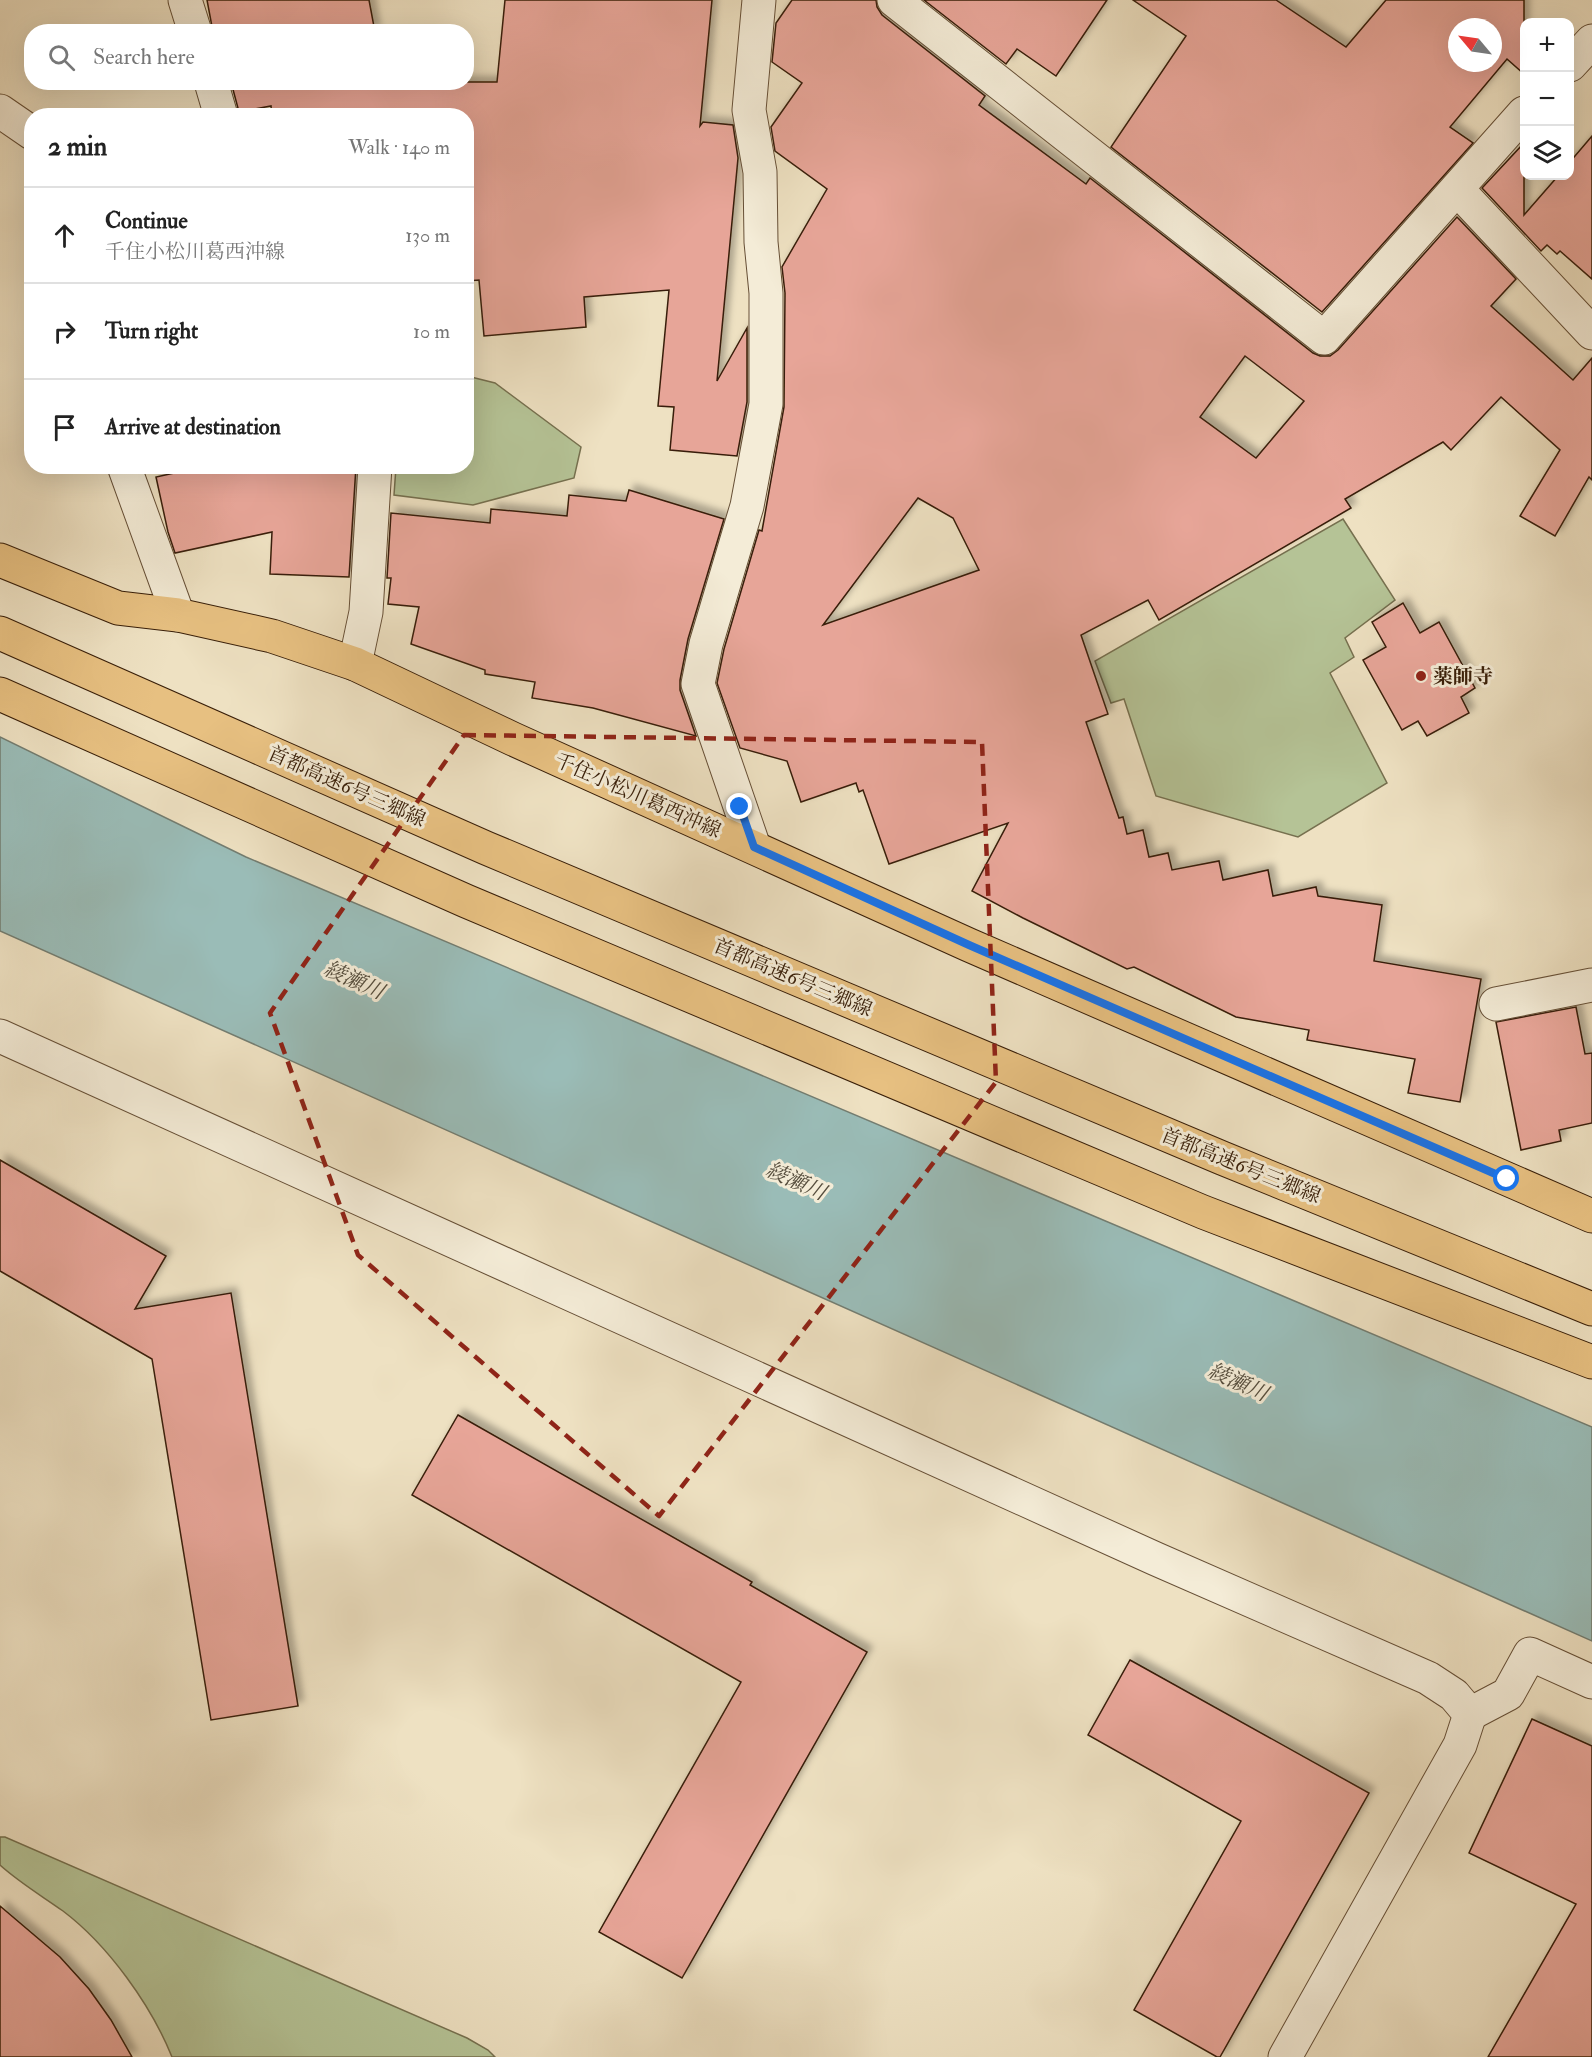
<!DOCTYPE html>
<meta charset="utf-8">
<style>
:root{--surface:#fff;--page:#f6f6f6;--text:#222;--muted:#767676;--line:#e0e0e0}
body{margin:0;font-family:"IM FELL Double Pica","Noto Serif JP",serif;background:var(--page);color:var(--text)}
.controls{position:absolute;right:18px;top:18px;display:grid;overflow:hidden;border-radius:12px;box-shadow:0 6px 24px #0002}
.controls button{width:54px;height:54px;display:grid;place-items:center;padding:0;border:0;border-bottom:2px solid var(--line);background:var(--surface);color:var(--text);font:30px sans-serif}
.compass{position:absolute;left:1448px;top:18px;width:54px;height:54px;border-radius:50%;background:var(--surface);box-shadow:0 6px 24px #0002;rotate:299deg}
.stop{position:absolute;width:18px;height:18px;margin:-14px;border:4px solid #1a73e8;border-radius:50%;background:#fff}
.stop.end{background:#1a73e8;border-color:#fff;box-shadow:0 2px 6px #0008}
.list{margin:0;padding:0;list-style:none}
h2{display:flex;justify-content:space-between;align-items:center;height:78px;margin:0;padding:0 24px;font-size:26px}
h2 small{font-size:20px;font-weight:400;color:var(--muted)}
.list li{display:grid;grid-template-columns:39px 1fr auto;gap:18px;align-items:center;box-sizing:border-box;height:96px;padding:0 24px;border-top:2px solid var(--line)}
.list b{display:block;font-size:22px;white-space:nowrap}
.list p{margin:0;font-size:20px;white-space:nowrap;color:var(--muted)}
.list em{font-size:20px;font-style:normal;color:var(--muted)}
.icon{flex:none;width:33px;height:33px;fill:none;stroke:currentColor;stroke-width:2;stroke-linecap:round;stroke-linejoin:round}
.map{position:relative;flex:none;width:1592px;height:2057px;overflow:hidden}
.search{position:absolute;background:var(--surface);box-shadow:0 6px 24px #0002;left:24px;top:24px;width:450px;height:66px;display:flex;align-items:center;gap:15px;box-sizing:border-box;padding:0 21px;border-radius:24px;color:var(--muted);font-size:22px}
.panel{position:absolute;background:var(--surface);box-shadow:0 6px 24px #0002;left:24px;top:108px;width:450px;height:366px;border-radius:24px}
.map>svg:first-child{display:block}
.green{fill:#b5c396;stroke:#76704f;stroke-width:1.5}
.water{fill:#9abcb7;stroke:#737d71;stroke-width:1.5}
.building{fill:#e7a598;stroke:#381e08;stroke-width:1.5;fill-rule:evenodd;filter:url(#shadow)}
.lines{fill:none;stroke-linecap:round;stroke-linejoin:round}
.minor-casing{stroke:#664f36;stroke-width:35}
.major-casing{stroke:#381e08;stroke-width:35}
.highway-casing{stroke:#381e08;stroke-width:35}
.minor{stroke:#f4ecd7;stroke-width:33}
.major{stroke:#e7c081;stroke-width:33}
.highway{stroke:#e7c081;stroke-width:33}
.route{stroke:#1a73e8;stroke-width:8}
.marked{fill:none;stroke:#8f2418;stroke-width:4.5;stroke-dasharray:12 8;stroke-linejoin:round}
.poi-dot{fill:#8f2418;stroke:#f4ecd7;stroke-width:2}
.labels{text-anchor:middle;stroke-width:6;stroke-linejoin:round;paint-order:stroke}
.poi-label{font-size:20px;font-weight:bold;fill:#381e08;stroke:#f4ecd7;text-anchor:start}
.street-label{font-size:20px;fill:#381e08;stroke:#f4ecd7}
.water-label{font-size:21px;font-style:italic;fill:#554d3d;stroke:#f4ecd7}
</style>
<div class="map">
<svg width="1592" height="2057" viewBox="0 0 1592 2057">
<defs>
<filter id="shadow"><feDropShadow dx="5.5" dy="-5.5" stdDeviation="3" flood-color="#0004"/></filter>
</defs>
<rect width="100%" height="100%" fill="#eee1c2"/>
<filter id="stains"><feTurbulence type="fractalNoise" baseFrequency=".00333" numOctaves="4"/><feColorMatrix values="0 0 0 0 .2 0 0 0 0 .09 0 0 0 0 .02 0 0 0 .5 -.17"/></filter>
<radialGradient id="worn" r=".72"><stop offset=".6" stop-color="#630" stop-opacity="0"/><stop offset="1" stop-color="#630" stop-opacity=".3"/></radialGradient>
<g class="green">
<polygon points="467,376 495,383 581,447 574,478 473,505 394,495 396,467 466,466"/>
<polygon points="1343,519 1395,600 1345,638 1354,657 1330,673 1387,783 1298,837 1156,796 1124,699 1111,703 1095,661"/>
<path d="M 0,1837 L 5,1837 L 467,2038 L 488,2050 L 495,2057 L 172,2057 C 151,2005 108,1945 63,1911 C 42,1896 20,1883 0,1865 Z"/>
</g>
<polygon class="water" points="0,737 246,857 1592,1427 1592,1641 0,931"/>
<g class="building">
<polygon points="207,0 369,0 375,32 213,32"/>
<polygon points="505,0 712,0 700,126 703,122 733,125 738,158 717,381 747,328 747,402 737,456 670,450 674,407 658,406 669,290 584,297 586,327 484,336 479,280 466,281 466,116 272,116 271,106 239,112 231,82 497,82"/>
<path d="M 792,0 L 876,0 L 877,7 L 882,15 L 985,96 L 979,105 L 1086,184 L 1090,178 L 1313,353 L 1320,356 L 1330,356 L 1338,350 L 1457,217 L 1516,279 L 1491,306 L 1573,380 L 1592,358 L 1592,480 L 1589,477 L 1555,536 L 1520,516 L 1560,450 L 1501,397 L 1451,450 L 1443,442 L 1345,499 L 1351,508 L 1159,620 L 1148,600 L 1081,635 L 1108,714 L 1086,722 L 1119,818 L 1123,817 L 1127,834 L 1143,830 L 1149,857 L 1168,853 L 1172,870 L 1219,861 L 1223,880 L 1268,870 L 1273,896 L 1316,887 L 1318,896 L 1382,905 L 1374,961 L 1481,979 L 1460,1102 L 1408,1093 L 1415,1059 L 1307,1040 L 1309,1030 L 1236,1017 L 1134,967 L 1127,969 L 1023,918 L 972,891 L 1008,823 L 889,864 L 863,790 L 859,792 L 856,783 L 801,802 L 787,761 L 740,748 L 717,683 L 724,649 L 759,530 L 762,531 L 784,407 L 785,293 L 782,267 L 827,189 L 775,151 L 771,127 L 802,83 L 772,62 L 776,23 ZM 1245,356 L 1304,401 L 1256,458 L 1200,417 ZM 918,498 L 953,518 L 979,570 L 823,625 Z"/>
<polygon points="924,0 1107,0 1056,76 1017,49 1006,64"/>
<path d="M 1133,0 L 1276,0 L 1346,47 L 1386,0 L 1524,0 L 1524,74 L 1507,59 L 1450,127 L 1473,143 L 1322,312 L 1111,147 L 1186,36 ZM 1457,27 L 1493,27 L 1493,63 L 1457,63 Z"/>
<polygon points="1592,136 1592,279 1560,251 1557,254 1547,245 1541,251 1482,188 1524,143 1524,215 1558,176 1569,176 1569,163"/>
<polygon points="206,466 356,466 349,577 270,574 272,532 175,553 168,532 156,477"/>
<polygon points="629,490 724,519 688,639 680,680 680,690 696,736 593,708 532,698 535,682 485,674 485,670 411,644 419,607 388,604 391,578 387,578 391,513 490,523 491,509 567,516 569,495 626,501"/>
<polygon points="1403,603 1420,633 1439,622 1475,688 1461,697 1469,713 1427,736 1418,721 1402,730 1363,660 1386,647 1372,622"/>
<polygon points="1576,1007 1585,1054 1592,1053 1592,1123 1559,1130 1561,1141 1521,1150 1496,1022"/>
<polygon points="0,1160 166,1256 135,1309 231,1293 298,1706 211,1720 152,1359 0,1271"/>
<polygon points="458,1415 752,1582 750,1585 867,1652 682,1978 599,1932 741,1682 412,1495"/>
<polygon points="1130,1660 1369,1793 1220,2057 1217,2057 1134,2010 1241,1821 1088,1735"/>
<polygon points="1532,1719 1592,1746 1592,2057 1488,2057 1576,1904 1469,1853"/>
<polygon points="0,1906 60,1957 89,1989 111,2020 132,2057 0,2057"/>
</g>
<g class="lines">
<defs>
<g id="minor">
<polyline points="185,0 195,32"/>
<polyline points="894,0 1324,338 1524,113"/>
<polyline points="1570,65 1592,41"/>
<polyline points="211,82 221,116"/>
<polyline points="0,111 32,133"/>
<polyline points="1457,189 1592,333"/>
<polyline points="124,466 178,615"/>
<polyline points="355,664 366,612 375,466"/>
<polyline points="754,847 698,684 706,644 747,506 766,404 766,293 761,242 760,172 749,110 759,0"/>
<polyline points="1496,1004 1592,985"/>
<polyline points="0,1036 1156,1559 1428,1678 1454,1695 1470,1714 1460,1745 1285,2057"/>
<polyline points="1470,1714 1508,1694 1530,1654 1592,1682"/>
</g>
<polyline id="major" points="0,560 118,608 178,615 272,636 355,664 513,739 969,945 1592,1216"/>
<g id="highway">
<polyline points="0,633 486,848 1222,1158 1592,1309"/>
<polyline points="0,694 466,901 1203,1212 1592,1362"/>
</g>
</defs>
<use href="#minor" class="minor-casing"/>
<use href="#major" class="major-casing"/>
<use href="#highway" class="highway-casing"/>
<use href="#minor" class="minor"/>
<use href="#major" class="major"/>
<use href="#highway" class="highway"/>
</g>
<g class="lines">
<polyline class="route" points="740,807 754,847 969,945 1507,1179"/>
</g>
<path class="marked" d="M 464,735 L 982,742 L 996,1082 L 659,1516 L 358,1255 L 270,1013 Z"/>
<circle class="poi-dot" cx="1421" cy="676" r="6"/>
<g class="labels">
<g class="poi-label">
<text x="1433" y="683">薬師寺</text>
</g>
<g class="street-label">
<text transform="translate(347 786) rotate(24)" y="7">首都高速6号三郷線</text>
<text transform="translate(638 795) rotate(24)" y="7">千住小松川葛西沖線</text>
<text transform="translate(793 977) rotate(23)" y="7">首都高速6号三郷線</text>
<text transform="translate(1241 1165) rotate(22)" y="7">首都高速6号三郷線</text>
</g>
<g class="water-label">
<text transform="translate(354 980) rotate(24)" y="7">綾瀬川</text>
<text transform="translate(796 1181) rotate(24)" y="7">綾瀬川</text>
<text transform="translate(1238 1382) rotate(24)" y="7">綾瀬川</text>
</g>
</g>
<rect width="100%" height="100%" filter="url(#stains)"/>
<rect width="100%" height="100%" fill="url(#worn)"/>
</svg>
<div class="controls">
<button>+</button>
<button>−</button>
<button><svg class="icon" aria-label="layers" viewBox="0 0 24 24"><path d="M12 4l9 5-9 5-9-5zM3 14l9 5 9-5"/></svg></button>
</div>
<svg class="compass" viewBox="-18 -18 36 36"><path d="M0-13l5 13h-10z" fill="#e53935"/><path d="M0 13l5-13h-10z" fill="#767676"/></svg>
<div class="stop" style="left:1507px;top:1179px"></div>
<div class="stop end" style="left:740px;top:807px"></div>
<div class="search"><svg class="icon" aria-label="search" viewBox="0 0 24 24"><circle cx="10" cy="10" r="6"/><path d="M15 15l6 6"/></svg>Search here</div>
<section class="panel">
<h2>2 min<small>Walk · 140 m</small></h2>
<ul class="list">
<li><svg class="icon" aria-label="ahead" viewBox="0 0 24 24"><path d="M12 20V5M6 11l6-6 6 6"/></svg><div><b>Continue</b><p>千住小松川葛西沖線</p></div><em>130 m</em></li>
<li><svg class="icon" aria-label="right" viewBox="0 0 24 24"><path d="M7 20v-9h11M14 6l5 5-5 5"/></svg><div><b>Turn right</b></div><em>10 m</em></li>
<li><svg class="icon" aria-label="arrive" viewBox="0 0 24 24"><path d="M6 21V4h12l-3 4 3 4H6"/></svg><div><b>Arrive at destination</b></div></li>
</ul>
</section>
</div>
